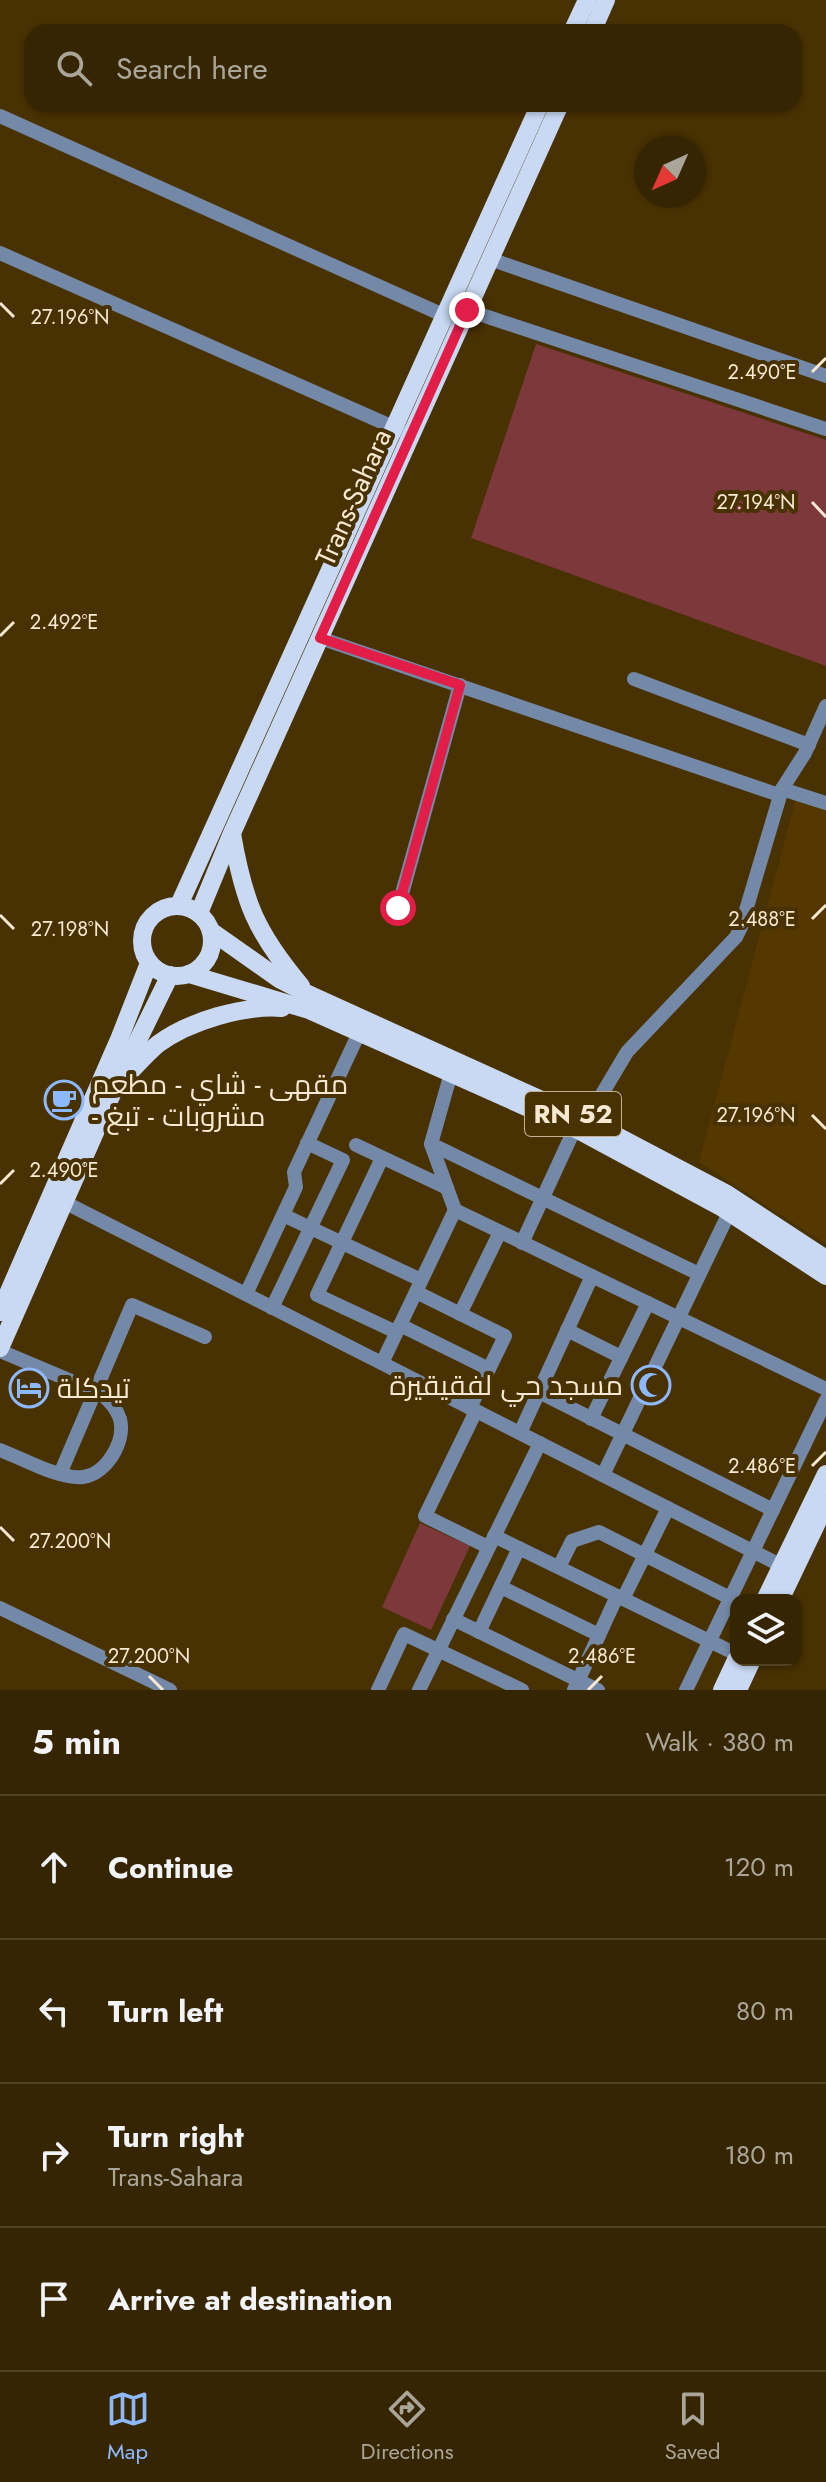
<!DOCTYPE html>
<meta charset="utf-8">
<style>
:root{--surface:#362502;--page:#413111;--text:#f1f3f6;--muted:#aaa599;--line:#504224;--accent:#8db9fc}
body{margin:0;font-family:Jost,Cairo,sans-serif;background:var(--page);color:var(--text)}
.controls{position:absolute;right:24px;bottom:24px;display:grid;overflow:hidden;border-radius:16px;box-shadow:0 2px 6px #0004}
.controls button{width:72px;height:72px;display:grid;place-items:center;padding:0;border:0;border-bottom:2px solid var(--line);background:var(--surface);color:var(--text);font:40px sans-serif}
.compass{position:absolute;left:634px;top:136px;width:72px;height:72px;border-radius:50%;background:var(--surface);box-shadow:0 2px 6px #0004;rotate:225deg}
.stop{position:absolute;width:24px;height:24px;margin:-18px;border:6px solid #e11d48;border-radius:50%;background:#fff}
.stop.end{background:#e11d48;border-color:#fff;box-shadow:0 2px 8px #0008}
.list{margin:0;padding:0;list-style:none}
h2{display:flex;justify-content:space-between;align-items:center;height:104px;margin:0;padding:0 32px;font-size:34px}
h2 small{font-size:26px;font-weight:400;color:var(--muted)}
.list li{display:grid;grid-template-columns:52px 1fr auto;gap:24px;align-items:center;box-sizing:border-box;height:144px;padding:0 32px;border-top:2px solid var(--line)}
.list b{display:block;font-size:30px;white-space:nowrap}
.list p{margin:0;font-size:26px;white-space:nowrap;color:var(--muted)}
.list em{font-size:26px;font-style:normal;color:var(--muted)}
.icon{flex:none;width:44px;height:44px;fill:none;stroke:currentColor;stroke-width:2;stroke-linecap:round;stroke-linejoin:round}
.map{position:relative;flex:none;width:826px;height:1690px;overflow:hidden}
.search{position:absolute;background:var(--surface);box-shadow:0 2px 6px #0004;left:24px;right:24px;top:24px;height:88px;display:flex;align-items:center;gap:20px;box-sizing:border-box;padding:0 28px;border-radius:24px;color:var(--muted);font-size:30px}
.sheet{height:680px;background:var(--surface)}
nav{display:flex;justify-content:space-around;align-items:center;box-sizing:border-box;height:112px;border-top:2px solid var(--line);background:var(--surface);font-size:22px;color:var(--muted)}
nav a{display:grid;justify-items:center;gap:4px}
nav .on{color:var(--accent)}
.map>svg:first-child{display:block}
.built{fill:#543800}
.green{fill:#7c383b}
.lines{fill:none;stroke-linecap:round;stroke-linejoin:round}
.minor{stroke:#7488a7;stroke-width:14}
.major{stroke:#c9d9f3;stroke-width:18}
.route{stroke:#e11d48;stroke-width:10}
.ticks{fill:none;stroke:#f6e8d1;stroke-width:3}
.labels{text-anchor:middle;stroke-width:8;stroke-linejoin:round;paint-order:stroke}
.shield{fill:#483102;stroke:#c2b193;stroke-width:2}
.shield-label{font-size:26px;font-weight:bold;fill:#f6e8d1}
.street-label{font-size:28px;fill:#f6e8d1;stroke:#483102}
.poi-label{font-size:28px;fill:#f6e8d1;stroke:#483102;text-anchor:start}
.ticks-label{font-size:20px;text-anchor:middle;fill:#f6e8d1;stroke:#483102;stroke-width:8;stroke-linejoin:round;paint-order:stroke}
</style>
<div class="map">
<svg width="826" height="1690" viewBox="0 0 826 1690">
<rect width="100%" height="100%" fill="#483102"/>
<polygon class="built" points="796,798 826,808 826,1244 699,1162"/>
<g class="green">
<polygon points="536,344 826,440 826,666 471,538"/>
<polygon points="420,1523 470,1546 431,1630 382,1607"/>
</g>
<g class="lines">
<g class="minor">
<polyline points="0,116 452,319"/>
<polyline points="0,253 402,431"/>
<polyline points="490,259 826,376"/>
<polyline points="467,310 826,429"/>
<polyline points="320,638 779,795"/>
<polyline points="634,679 809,745"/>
<polyline points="782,789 826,803"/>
<polyline points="398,908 460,685"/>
<polyline points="451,1073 431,1144 455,1210 826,1389"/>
<polyline points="580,1131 627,1052 736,937 741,927 782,789 805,753 826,706"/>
<polyline points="431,1144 699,1274"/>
<polyline points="356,1145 447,1188"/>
<polyline points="382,1158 317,1295 396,1332"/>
<polyline points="64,1202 788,1569"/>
<polyline points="283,1215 421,1280"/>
<polyline points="522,1243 575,1128"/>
<polyline points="416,1292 505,1336 470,1408"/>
<polyline points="246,1294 296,1187 294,1172 359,1033"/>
<polyline points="272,1308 343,1160 307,1143"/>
<polyline points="460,1314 500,1232"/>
<polyline points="400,1325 489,1369"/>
<polyline points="567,1330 621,1357"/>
<path d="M 0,1351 L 102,1394 C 110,1402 117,1409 120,1419 C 126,1442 106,1474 83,1477 C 60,1480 22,1458 0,1450"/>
<polyline points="382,1363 455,1210"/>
<polyline points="539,1392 773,1510"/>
<polyline points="476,1411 425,1516 488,1547"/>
<polyline points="591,1419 648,1303"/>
<polyline points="520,1433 592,1276"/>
<polyline points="60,1474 132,1305 205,1337"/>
<polyline points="603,1475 729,1213"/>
<polyline points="494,1536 736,1654"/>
<polyline points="559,1567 572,1541 599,1532 730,1598"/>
<polyline points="501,1587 599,1635"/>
<polyline points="623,1599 668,1508"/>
<polyline points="0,1608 170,1690"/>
<polyline points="453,1619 598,1690"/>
<polyline points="479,1632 519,1548"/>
<polyline points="378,1690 404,1634 522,1690"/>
<polyline points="419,1690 540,1443"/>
<polyline points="574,1690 617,1596"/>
<polyline points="686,1690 826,1400"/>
</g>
<g class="major">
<polyline points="572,32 587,0"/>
<polyline points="592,32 606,0"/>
<path d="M 232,834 C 244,903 256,932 301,986"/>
<polyline points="179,905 540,104"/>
<circle cx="177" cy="941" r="35"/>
<polyline points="199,913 232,833 560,104"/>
<polyline points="211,931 279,979 308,994 557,1107"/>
<polyline points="189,974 309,1010 580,1131 721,1207 826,1276"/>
<path d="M 127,1075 C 137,1065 147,1053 158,1044 C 189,1021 244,1005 282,1008"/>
<polyline points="594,1124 727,1194 826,1259"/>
<polyline points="0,1312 120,1037 149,963"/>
<polyline points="0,1348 115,1087 170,975"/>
<polyline points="765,1600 826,1474"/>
<polyline points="780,1600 826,1504"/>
<polyline points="722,1690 736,1660"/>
<polyline points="738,1690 752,1660"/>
</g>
</g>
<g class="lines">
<polyline class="route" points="398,908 460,685 320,638 467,310"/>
</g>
<path class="ticks" d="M 0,303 L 14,317M 812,372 L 826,358M 812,502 L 826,517M 0,636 L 14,622M 0,915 L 14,929M 812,919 L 826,905M 812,1115 L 826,1129M 0,1184 L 14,1170M 812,1466 L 826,1452M 0,1527 L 14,1541M 149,1676 L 163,1690M 588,1690 L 602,1676"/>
<defs>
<symbol id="cafe-ring" viewBox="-11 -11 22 22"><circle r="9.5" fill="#483102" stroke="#8db9fc" stroke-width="1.5"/><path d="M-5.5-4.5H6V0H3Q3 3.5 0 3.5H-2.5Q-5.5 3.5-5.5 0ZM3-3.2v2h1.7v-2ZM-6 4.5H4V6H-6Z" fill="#8db9fc"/></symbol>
<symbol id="mosque-ring" viewBox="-11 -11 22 22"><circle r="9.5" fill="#483102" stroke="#8db9fc" stroke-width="1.5"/><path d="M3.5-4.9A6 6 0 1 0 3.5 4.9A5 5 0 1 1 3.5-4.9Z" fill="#8db9fc"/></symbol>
<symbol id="hotel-ring" viewBox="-11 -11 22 22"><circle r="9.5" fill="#483102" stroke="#8db9fc" stroke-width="1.5"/><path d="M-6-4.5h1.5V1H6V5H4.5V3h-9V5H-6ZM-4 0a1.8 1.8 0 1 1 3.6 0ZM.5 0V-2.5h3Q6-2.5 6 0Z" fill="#8db9fc"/></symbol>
</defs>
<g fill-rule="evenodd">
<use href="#cafe-ring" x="42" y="1078" width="44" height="44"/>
<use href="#mosque-ring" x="629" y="1363" width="44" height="44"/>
<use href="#hotel-ring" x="7" y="1366" width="44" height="44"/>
</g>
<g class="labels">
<rect class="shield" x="525" y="1092" width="96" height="44" rx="6"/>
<g class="shield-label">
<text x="573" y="1123">RN 52</text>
</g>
<g class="street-label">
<text transform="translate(353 497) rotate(-66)" y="10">Trans-Sahara</text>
</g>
<g class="poi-label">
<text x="92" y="1094">مقهى - شاي - مطعم<tspan x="92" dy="32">- مشروبات - تبغ</tspan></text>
<text x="623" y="1395" text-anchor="end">مسجد حي لفقيقيرة</text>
<text x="57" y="1398">تيدكلة</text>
</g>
</g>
<g class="ticks-label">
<text x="70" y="324">27.196°N</text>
<text x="762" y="379">2.490°E</text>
<text x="756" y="509">27.194°N</text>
<text x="64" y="629">2.492°E</text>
<text x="762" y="926">2.488°E</text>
<text x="70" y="936">27.198°N</text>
<text x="756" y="1122">27.196°N</text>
<text x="64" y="1177">2.490°E</text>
<text x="762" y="1473">2.486°E</text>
<text x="70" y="1548">27.200°N</text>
<text x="149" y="1663">27.200°N</text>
<text x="602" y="1663">2.486°E</text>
</g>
</svg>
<div class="controls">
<button><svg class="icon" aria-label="layers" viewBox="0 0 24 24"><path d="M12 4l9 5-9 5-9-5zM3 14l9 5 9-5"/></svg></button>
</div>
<svg class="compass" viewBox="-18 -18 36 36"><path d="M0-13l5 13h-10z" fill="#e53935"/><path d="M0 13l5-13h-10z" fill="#aaa599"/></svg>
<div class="stop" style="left:398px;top:908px"></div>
<div class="stop end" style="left:467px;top:310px"></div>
<div class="search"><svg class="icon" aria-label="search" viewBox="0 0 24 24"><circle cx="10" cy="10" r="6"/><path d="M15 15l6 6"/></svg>Search here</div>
</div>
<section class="sheet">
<h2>5 min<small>Walk · 380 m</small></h2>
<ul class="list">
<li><svg class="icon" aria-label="ahead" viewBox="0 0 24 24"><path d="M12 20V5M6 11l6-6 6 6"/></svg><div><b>Continue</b></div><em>120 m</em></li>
<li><svg class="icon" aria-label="left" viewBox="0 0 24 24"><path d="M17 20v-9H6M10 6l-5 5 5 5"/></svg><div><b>Turn left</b></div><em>80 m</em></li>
<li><svg class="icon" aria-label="right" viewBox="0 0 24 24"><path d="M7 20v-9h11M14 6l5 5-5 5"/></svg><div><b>Turn right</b><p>Trans-Sahara</p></div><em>180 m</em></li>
<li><svg class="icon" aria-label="arrive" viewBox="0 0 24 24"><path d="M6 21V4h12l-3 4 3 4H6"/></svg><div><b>Arrive at destination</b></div></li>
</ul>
</section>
<nav>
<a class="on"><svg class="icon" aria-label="map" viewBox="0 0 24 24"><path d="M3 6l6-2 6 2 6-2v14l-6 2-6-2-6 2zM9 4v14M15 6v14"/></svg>Map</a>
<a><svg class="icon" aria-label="directions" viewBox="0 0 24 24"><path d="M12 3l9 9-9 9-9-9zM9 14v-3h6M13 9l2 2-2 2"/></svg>Directions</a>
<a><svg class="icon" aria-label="saved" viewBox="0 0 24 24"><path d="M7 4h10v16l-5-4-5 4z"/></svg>Saved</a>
</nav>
